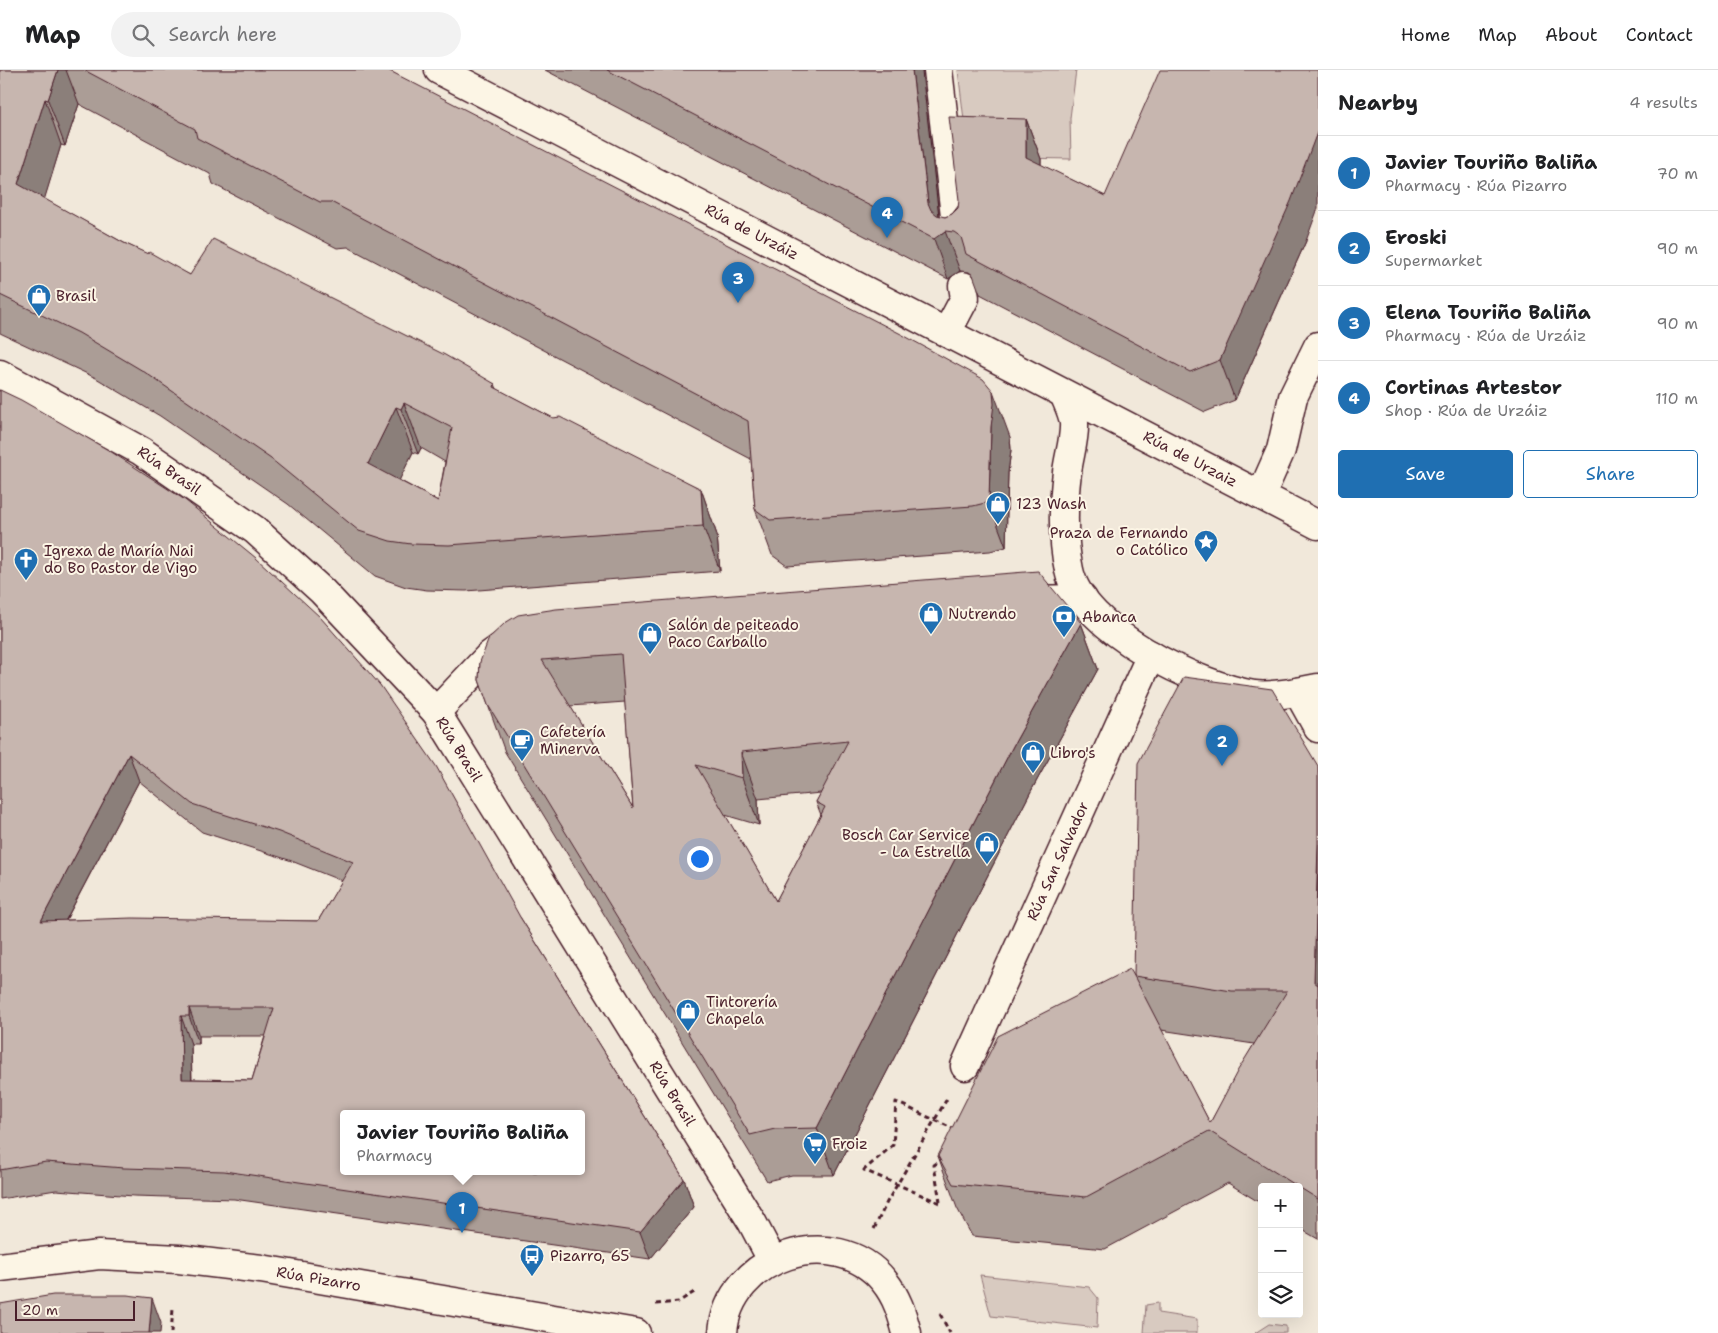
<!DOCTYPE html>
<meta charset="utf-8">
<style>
:root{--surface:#fff;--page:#f2f2f2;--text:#202124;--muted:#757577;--line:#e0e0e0;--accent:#1f6fb2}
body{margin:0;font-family:"Shantell Sans",sans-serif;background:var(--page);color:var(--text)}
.controls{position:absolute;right:15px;bottom:15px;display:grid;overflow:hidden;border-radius:5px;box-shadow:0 5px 20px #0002}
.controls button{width:45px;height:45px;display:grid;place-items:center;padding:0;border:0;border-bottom:1px solid var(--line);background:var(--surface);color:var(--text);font:25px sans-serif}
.scale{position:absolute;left:15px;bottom:12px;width:120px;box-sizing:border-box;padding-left:5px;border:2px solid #4a1f2b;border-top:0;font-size:14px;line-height:18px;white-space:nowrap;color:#4a1f2b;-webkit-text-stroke:4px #fcf5e5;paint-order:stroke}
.you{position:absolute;left:699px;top:788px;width:18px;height:18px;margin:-12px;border:4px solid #fff;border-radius:50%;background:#1a73e8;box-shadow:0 0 0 8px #1a73e833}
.badge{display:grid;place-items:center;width:32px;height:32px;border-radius:50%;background:var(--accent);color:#fff;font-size:16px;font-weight:700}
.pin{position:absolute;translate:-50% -41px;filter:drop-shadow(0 1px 2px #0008)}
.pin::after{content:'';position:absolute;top:26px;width:18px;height:15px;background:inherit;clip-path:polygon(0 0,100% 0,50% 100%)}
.popup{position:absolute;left:340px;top:1040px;width:245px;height:65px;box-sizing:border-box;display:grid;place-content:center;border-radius:5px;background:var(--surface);filter:drop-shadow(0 1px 4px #0005);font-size:16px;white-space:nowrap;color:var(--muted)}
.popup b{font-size:19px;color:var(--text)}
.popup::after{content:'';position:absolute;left:50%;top:100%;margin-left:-10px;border:10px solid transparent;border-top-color:var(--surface)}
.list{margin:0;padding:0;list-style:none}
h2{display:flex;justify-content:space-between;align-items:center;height:65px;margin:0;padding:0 20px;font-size:21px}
h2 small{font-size:16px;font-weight:400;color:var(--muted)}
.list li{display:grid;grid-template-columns:32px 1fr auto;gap:15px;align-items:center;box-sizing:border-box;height:75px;padding:0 20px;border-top:1px solid var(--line)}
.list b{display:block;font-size:19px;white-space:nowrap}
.list p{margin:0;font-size:16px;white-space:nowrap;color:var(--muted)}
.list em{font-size:16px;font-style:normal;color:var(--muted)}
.actions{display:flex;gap:10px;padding:15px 20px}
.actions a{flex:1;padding:11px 0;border:1px solid var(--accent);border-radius:5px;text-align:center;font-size:18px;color:var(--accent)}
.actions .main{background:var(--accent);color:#fff}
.icon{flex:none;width:28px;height:28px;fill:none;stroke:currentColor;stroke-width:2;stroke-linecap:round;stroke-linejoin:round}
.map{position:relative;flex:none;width:1318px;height:1263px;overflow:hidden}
header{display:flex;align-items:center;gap:30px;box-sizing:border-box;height:70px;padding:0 25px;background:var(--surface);border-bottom:1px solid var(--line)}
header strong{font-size:24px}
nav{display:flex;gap:28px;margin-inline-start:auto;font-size:18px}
.search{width:350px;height:45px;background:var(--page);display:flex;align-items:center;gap:12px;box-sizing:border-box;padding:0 18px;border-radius:28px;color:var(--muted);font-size:19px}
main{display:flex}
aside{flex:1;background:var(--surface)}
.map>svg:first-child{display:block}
.green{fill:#d8cac0;stroke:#917476}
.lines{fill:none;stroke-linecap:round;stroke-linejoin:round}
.street-casing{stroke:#4a1f2b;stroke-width:31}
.secondary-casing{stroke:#4a1f2b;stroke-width:31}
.primary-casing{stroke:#4a1f2b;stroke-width:31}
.path{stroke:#4a1f2b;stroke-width:3;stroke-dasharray:5 4;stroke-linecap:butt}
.street{stroke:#fcf5e5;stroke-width:28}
.secondary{stroke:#fcf5e5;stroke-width:28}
.primary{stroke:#fcf5e5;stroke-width:28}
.wall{fill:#ab9d96;stroke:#4a1f2b;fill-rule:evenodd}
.shaded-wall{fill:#8b7f7a;stroke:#4a1f2b}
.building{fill:#c7b6af;stroke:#4a1f2b;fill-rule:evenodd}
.labels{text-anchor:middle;stroke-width:4;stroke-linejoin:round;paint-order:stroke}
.street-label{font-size:15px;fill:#4a1f2b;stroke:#fcf5e5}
.poi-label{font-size:15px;fill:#4a1f2b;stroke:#fcf5e5;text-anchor:start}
</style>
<header>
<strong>Map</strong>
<div class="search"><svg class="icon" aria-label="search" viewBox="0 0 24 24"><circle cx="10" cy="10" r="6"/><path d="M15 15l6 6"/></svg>Search here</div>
<nav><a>Home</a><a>Map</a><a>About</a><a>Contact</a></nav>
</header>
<main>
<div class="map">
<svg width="1318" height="1263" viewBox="0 0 1318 1263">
<rect width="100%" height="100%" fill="#f1e8da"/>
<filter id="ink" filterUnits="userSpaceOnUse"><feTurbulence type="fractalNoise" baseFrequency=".02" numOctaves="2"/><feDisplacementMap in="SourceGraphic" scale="10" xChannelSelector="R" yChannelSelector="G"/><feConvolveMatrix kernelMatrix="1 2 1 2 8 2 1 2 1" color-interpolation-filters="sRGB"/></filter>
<g filter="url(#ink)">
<g class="green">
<polygon points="958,0 1076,0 1070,48 1071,89 966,87 964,50"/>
<polygon points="980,1205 1089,1217 1098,1228 1097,1258 991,1246"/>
<polygon points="1158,1233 1158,1243 1197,1249 1197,1263 1144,1263 1146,1235"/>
<polygon points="1269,1254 1286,1256 1286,1263 1255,1263"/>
</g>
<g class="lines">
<defs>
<g id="street">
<polyline points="938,0 958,171"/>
<polyline points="947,262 965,228 963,216"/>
<path id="s1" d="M 0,304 L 141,381 L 255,460 L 322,521 L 436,642 L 752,1152 L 772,1190"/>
<path d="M 1064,324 C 1067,332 1073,343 1074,353 C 1075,368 1069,386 1067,402 C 1063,434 1062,468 1069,500 C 1081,561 1199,616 1254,625 C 1274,627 1299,622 1318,618"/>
<polyline points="1261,425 1281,380 1293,327 1318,276"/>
<polyline points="1025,530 1083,529"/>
<polyline points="1298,622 1318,658"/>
<polyline points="436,642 490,585 508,572"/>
<path id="s2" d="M 965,996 L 1151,585"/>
</g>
<g id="secondary">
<path id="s3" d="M 439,0 L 1318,455"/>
</g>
<g id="primary">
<path id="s4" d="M 0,1197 L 99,1185 L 179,1189 L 261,1199 L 636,1263"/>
<path d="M 723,1263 C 728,1186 835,1151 884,1211 C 897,1227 902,1244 907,1263"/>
</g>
</defs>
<use href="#street" class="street-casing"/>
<use href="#secondary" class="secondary-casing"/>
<use href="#primary" class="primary-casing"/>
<g class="path">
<polyline points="940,1132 934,1095 943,1089"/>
<polyline points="940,1133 864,1100 893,1075 896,1032 956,1060"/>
<polyline points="874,1159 887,1132 948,1027"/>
<polyline points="656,1234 678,1232 696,1221"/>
<polyline points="940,1244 950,1263"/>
<polyline points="171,1263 173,1239"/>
</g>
<use href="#street" class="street"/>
<use href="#secondary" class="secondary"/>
<use href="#primary" class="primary"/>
</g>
<g class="wall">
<path d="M 0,0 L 388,0 L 1010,367 L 1011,380 L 1008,403 L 1006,477 L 990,481 L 787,496 L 772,485 L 755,439 L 751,389 L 348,177 L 337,178 L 213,114 L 210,104 L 79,34 L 65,76 L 61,75 L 44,129 L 124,173 L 190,205 L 495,314 L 497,319 L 553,348 L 701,419 L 717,465 L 720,501 L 466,521 L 427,520 L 406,517 L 375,506 L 288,434 L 160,346 L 96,308 L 0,263 ZM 421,378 L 445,392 L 438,431 L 399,410 L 413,382 L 418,384 Z"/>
<polygon points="545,0 923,0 922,2 939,146 945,147 952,144 1026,49 1041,89 1041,95 1105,126 1306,171 1235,330 1205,342 980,224 973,205 969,202 960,201 948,209"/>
<path d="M 0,320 L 520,847 L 684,1109 L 694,1137 L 650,1189 L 234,1129 L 134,1126 L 56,1120 L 0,1129 ZM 139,711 L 202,762 L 289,790 L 342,811 L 318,851 L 66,850 ZM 199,966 L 265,966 L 252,1010 L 192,1009 L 191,974 L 199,974 Z"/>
<path d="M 1081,553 L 1098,599 L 1030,723 L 834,1105 L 792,1105 L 767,1111 L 505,682 L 479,610 L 480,592 ZM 625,632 L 633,738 L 570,636 ZM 821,723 L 816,732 L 821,745 L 776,831 L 725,745 L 759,755 L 758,729 Z"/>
<path d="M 1318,696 L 1318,1169 L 1299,1158 L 1299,1117 L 1262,1117 L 1262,1134 L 1228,1113 L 1105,1179 L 972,1166 L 957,1138 L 938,1086 L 1134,906 ZM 1161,960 L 1254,974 L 1210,1053 Z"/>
</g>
<g class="shaded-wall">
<polygon points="58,0 66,0 79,34 65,76 48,30"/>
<polygon points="912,0 923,0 922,2 941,164 945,161 960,201 948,209 934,169 928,133"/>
<polygon points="45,29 61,75 35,160 18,114"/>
<polygon points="1026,49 1041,89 1040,127 1026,87"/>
<polygon points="1318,60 1318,138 1306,171 1235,330 1220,290"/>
<polygon points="993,321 1010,367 1011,380 1008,403 1006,477 989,432 991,357"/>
<polygon points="404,333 421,378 418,384 401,339"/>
<polygon points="396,337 413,382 385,440 368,394"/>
<polygon points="701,419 717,465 720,501 703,456"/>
<polygon points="1081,553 1098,599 1030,723 834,1105 817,1058 1013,676"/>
<polygon points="741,682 758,729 759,755 742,708"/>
<polygon points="129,684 139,711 51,878 41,851"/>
<polygon points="1318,774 1318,924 1314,912"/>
<polygon points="189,938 199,966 199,974 189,946"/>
<polygon points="181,946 191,974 192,1036 182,1009"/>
<polygon points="684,1109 694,1137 650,1189 640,1162"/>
<polygon points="152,1228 161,1253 160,1263 149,1263"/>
</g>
<g class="building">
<path d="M 0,0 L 58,0 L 48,30 L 45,29 L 18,114 L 124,173 L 148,184 L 149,182 L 190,205 L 213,169 L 445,285 L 495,314 L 494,317 L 553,348 L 560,347 L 701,419 L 703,456 L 449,475 L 411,474 L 390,471 L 359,461 L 271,389 L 143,301 L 79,263 L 0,225 ZM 404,333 L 452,358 L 438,431 L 368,394 L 396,337 L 401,339 Z"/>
<polygon points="84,0 388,0 901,264 983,309 993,321 994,334 991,357 989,432 973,436 770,450 755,439 748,351 331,132 320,132 197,68 195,59"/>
<polygon points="607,0 912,0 928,133 931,140 937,145 945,147 952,144 958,138 959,130 949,47 1026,49 1026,87 1105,126 1160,0 1318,0 1318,60 1291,131 1220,290 1190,302 966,184 961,167 954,162 945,161 934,169"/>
<path d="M 0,320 L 21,330 L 110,381 L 185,430 L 256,488 L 320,547 L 380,615 L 436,696 L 520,847 L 684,1109 L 640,1162 L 224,1101 L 124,1098 L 46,1092 L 0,1100 ZM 129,684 L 192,734 L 279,762 L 353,792 L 318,851 L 132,848 L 41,851 ZM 189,938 L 274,938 L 252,1010 L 182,1009 L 181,946 L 189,946 ZM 343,1044 L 581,1044 L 581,1102 L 343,1102 Z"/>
<path d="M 1038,501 L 1081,553 L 1013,676 L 817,1058 L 775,1059 L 750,1065 L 488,635 L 479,610 L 480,592 L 489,568 L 505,553 L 518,545 L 556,539 ZM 621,584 L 633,738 L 542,590 ZM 848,671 L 816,732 L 825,737 L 776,831 L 696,695 L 742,708 L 741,682 Z"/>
<path d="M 1184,607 L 1272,619 L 1318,696 L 1318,774 L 1314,912 L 1318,915 L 1318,1129 L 1209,1061 L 1086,1127 L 953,1114 L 938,1086 L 998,966 L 1130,899 L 1134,906 L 1138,693 ZM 1134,906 L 1232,921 L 1287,921 L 1238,1000 L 1210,1053 Z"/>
<polygon points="53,1225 127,1225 152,1228 149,1263 0,1263 0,1234"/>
</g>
</g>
<defs>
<symbol id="shop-pin" viewBox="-11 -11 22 30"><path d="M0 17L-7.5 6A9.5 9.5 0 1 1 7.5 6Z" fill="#1f6fb2" stroke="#fcf5e5"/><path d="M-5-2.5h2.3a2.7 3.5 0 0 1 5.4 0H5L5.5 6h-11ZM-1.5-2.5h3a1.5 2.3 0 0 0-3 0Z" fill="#fff"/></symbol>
<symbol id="sight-pin" viewBox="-11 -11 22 30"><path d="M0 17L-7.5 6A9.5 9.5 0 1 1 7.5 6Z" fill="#1f6fb2" stroke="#fcf5e5"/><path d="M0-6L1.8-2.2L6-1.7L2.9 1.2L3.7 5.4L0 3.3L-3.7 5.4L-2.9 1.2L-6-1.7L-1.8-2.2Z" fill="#fff"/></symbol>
<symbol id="church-pin" viewBox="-11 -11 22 30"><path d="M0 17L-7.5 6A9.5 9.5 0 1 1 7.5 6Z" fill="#1f6fb2" stroke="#fcf5e5"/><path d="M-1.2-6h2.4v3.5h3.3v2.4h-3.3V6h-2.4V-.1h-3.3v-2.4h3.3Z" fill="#fff"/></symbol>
<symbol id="bank-pin" viewBox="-11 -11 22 30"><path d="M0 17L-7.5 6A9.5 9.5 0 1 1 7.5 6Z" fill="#1f6fb2" stroke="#fcf5e5"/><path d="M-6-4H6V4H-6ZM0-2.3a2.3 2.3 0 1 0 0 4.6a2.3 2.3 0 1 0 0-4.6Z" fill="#fff"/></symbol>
<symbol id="cafe-pin" viewBox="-11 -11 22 30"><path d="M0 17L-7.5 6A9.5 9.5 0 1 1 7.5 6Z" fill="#1f6fb2" stroke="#fcf5e5"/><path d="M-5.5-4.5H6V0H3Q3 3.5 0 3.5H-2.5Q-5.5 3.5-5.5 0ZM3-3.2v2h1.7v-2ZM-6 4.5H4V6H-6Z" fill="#fff"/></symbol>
<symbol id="supermarket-pin" viewBox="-11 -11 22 30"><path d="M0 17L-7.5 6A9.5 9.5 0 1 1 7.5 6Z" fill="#1f6fb2" stroke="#fcf5e5"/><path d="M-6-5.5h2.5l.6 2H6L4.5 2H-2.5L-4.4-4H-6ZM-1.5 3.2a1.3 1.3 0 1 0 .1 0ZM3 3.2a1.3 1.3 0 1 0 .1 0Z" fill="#fff"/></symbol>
<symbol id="bus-pin" viewBox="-11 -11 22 30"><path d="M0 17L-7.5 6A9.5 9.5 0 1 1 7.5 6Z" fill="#1f6fb2" stroke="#fcf5e5"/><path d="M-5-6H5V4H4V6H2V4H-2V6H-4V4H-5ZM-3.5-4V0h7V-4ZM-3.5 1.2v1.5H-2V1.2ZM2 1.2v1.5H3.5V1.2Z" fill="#fff"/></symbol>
</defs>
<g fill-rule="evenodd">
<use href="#shop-pin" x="25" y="212" width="28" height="38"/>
<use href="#shop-pin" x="984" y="420" width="28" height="38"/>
<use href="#sight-pin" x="1192" y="458" width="28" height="38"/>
<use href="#church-pin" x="12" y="476" width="28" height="38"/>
<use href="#shop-pin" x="917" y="530" width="28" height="38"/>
<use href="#bank-pin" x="1050" y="533" width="28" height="38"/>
<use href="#shop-pin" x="636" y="550" width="28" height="38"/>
<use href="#cafe-pin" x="508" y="657" width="28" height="38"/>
<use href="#shop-pin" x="1019" y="669" width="28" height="38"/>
<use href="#shop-pin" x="973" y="760" width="28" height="38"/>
<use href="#shop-pin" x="674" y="927" width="28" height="38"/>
<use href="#supermarket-pin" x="801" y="1060" width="28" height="38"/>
<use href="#bus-pin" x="518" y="1172" width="28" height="38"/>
</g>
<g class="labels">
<g class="street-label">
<text dy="5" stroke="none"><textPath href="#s3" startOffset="352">Rúa de Urzáiz</textPath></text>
<text dy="5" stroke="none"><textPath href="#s3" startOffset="846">Rúa de Urzaiz</textPath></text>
<text dy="5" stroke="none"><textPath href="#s1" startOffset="195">Rúa Brasil</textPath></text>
<text dy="5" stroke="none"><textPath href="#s1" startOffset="600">Rúa Brasil</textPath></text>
<text dy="5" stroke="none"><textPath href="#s2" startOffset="225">Rúa San Salvador</textPath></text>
<text dy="5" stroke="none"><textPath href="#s1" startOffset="1005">Rúa Brasil</textPath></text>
<text dy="5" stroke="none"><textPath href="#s4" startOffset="321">Rúa Pizarro</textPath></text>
</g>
<g class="poi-label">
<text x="56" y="231">Brasil</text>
<text x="1016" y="439">123 Wash</text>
<text x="1188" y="468" text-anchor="end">Praza de Fernando<tspan x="1188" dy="17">o Católico</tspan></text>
<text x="44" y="486">Igrexa de María Nai<tspan x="44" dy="17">do Bo Pastor de Vigo</tspan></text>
<text x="948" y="549">Nutrendo</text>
<text x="1082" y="552">Abanca</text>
<text x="668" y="560">Salón de peiteado<tspan x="668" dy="17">Paco Carballo</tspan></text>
<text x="540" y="667">Cafetería<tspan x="540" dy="17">Minerva</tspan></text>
<text x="1050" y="688">Libro's</text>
<text x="970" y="770" text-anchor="end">Bosch Car Service<tspan x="970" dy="17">- La Estrella</tspan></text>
<text x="706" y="937">Tintorería<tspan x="706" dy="17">Chapela</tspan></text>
<text x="832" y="1079">Froiz</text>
<text x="550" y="1191">Pizarro, 65</text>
</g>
</g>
</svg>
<div class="controls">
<button>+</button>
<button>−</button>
<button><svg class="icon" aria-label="layers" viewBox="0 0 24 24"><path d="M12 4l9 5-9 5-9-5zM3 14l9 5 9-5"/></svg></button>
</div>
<div class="scale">20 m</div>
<div class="you"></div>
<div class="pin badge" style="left:462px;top:1163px">1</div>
<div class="popup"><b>Javier Touriño Baliña</b>Pharmacy</div>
<div class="pin badge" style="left:1222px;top:696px">2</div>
<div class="pin badge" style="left:738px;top:233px">3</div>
<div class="pin badge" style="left:887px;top:168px">4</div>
</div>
<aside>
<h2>Nearby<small>4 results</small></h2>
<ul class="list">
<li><span class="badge">1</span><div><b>Javier Touriño Baliña</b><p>Pharmacy · Rúa Pizarro</p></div><em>70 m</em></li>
<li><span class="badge">2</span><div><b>Eroski</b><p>Supermarket</p></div><em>90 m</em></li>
<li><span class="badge">3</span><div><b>Elena Touriño Baliña</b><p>Pharmacy · Rúa de Urzáiz</p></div><em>90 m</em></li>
<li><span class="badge">4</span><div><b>Cortinas Artestor</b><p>Shop · Rúa de Urzáiz</p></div><em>110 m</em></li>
</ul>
<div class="actions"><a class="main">Save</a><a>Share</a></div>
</aside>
</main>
